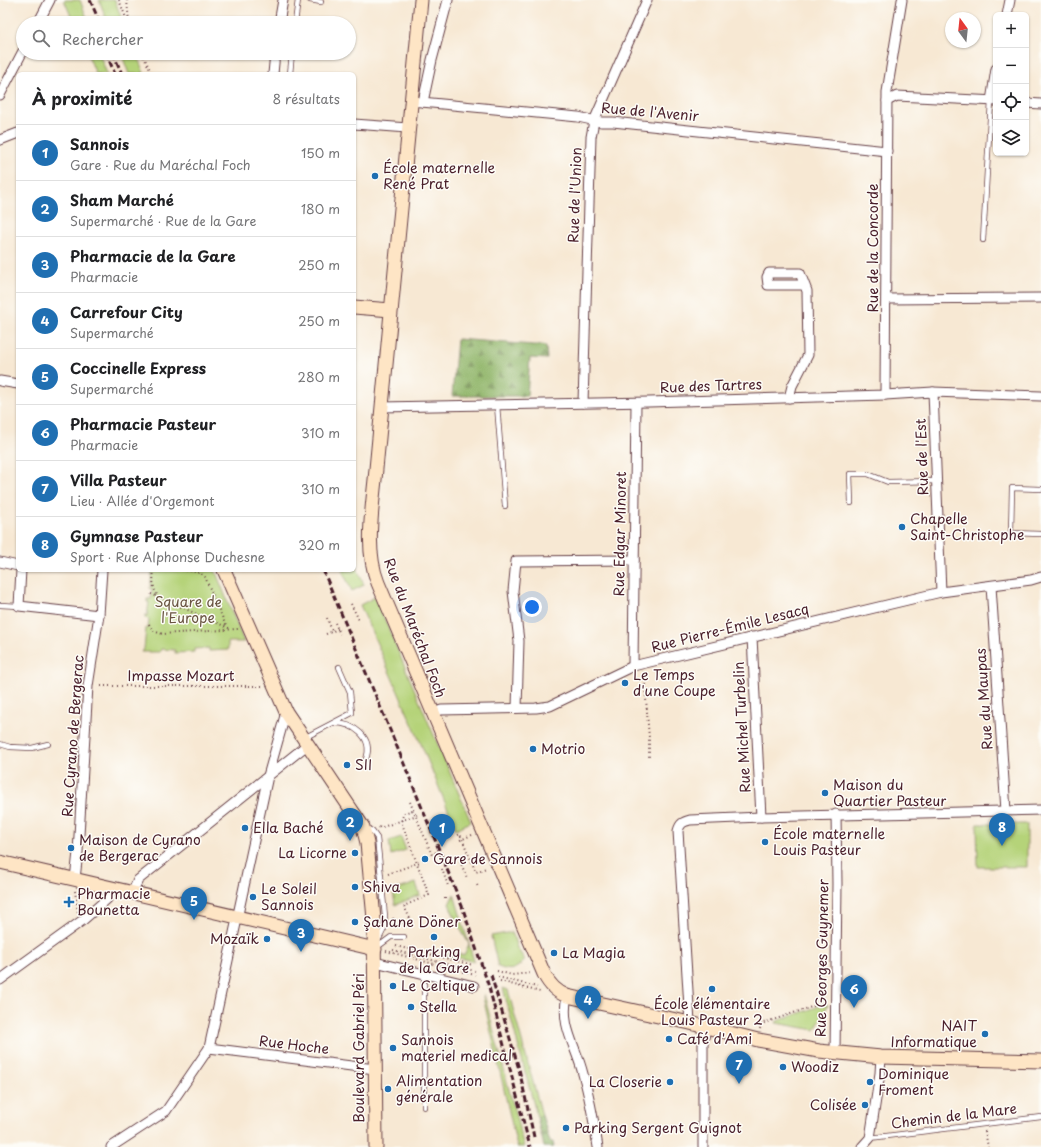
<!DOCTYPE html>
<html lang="fr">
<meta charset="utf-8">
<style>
:root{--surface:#fff;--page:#f2f2f2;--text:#202124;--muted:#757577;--line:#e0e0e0;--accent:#1f6fb2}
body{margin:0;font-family:"Playpen Sans",sans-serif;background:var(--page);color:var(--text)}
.controls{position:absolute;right:12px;top:12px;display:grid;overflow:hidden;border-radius:6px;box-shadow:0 1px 3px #0004}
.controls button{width:36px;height:36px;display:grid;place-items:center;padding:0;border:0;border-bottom:1px solid var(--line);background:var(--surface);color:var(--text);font:20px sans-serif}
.compass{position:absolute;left:945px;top:12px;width:36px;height:36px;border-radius:50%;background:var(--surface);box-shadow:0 1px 3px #0004;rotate:345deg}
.you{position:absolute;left:532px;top:607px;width:14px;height:14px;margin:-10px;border:3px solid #fff;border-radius:50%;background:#1a73e8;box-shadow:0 0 0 6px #1a73e833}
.badge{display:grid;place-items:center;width:26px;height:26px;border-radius:50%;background:var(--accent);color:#fff;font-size:13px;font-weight:700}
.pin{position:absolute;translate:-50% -33px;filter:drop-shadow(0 1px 2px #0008)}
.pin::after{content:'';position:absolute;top:21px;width:14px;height:12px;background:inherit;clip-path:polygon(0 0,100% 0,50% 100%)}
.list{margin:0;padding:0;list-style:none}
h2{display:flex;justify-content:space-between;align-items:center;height:52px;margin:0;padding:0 16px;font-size:17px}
h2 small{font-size:13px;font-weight:400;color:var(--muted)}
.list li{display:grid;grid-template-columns:26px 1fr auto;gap:12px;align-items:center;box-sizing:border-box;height:56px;padding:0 16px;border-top:1px solid var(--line)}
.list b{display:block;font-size:15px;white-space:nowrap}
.list p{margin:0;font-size:13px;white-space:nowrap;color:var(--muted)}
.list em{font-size:13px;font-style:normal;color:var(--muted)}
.icon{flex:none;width:22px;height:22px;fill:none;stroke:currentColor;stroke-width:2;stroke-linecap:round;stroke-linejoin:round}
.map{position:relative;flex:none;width:1041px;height:1147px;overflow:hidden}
.search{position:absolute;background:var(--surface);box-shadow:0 1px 3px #0004;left:16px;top:16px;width:340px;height:44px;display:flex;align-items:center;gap:10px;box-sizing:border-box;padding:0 14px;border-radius:22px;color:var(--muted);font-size:15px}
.panel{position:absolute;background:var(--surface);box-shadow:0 1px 3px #0004;left:16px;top:72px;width:340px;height:500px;border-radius:6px}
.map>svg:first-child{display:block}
.green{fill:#b5d379;stroke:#807952}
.forest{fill:url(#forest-firs);stroke:#6d6a4a}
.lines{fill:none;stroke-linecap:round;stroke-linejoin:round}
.lane-casing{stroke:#643d44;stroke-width:6}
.street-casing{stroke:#643d44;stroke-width:11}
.secondary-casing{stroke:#643d44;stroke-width:15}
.path{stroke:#643d44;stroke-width:2;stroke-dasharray:1 3;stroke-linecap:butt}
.lane{stroke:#fff;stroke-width:4.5}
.street{stroke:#fff;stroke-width:9}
.secondary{stroke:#fee5c5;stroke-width:13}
.rail{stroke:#4a1f2b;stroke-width:3;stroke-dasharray:6 3;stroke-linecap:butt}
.poi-dot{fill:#1f6fb2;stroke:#fdfcf7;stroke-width:1.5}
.labels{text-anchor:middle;stroke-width:3;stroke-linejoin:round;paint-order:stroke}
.street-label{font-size:14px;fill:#4a1f2b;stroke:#fdfcf7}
.poi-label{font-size:14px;fill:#4a1f2b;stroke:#fdfcf7;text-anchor:start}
.park-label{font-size:14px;fill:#6a5542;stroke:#fdfcf7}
</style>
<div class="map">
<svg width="1041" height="1147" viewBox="0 0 1041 1147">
<defs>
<pattern id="forest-firs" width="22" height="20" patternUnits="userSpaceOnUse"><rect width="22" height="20" fill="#90b569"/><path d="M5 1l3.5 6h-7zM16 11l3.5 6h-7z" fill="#789357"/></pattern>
</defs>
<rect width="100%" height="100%" fill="#fdfcf7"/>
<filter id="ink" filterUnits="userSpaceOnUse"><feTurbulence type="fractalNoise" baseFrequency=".025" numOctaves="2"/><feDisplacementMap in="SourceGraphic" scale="8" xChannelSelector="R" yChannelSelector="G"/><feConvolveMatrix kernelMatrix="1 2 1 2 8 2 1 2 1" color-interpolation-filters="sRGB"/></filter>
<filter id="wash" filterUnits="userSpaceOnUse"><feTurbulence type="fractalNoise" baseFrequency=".012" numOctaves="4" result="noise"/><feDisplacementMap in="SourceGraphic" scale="16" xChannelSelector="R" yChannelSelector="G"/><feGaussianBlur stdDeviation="0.9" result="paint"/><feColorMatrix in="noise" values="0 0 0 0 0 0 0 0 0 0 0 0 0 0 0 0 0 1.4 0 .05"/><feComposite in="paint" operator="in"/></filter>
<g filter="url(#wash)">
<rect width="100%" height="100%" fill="#f7e8d3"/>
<g class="green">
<polygon points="64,0 80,0 89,23 74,23"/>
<polygon points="99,0 115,0 123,23 108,23"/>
<polygon points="87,53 99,53 107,74 96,74"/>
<polygon points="121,53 136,53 144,73 141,74 129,74"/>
<polygon points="354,561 364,585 352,591 342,570 354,570"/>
<polygon points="152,570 215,570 244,642 228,642 228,650 209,651 209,648 194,649 194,652 175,653 175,650 161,649 160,652 142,652 144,649 146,628 148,628 149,619 145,618 145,615 147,616 149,602 147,602 147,599 151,599 152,589 150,589"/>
<polygon points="375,597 471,822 456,829 421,744 360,605"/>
<polygon points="977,824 1027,824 1027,867 978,867"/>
<polygon points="401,837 406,850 391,855 389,841"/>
<polygon points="416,883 420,895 395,905 393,891"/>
<polygon points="454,894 474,961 444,955 449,952 464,955 469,944 458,925 449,904"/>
<path d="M 512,932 L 517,948 L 525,960 C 515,970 512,972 498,967 L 491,936 Z"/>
<polygon points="503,988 508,990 542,1115 537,1117"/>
<polygon points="484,994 524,1147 517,1147 483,997"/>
<polygon points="825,1004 828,1005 815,1030 776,1023 777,1021"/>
</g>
<g class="forest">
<polygon points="457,339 546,346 547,359 530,358 527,396 452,396"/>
<polygon points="542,1115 550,1142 553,1142 554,1147 544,1147 537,1117"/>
</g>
</g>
<g filter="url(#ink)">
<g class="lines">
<defs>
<g id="lane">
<polyline points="310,0 321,2"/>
<polyline points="295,23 298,0"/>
<polyline points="290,74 292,53"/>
<polyline points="983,240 991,101"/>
<polyline points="497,405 505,506"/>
<polyline points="1041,489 1012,488 1011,533 1041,534"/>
<polyline points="851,503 850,474 868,474 888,482 937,481"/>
<polyline points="0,605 19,606"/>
<path d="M 334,723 C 353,723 374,737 366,759"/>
<polyline points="304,738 352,713 350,692 339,667"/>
<polyline points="0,744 10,747 32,748 48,744"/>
<polyline points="366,828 372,831 377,838 385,916 384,929 378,941"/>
<polyline points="376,948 391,937 404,937"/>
<polyline points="424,974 424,1107"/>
<polyline points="870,1138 1041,1117"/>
</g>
<g id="street">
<polyline points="1007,15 1010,0"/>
<polyline points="38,23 50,0"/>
<polyline points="279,23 283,0"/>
<polyline points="273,74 275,53"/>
<polyline points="0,95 23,51"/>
<polyline points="411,101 578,117 601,122 613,122 887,151"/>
<polyline points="887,101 897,96 996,101"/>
<polyline points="991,101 996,69"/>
<polyline points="423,102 432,60 448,0"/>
<polyline points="1026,103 1041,104"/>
<polyline points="354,124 408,128"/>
<polyline points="0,140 18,133"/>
<polyline points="887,299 1041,298"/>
<polyline points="0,381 18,384"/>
<polyline points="933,392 941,592"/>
<polyline points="885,395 887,92 902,0"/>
<polyline points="789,398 792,386 808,355 807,291 800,273 769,273 767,277 768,285 804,285"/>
<polyline points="583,403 591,137 594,121 647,0"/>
<polyline points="381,407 649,402 885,395 933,392 1041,396"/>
<polyline points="0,562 18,566"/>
<polyline points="21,570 19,606 99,615"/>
<polyline points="991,586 1006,811"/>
<polyline points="752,637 761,817"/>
<polyline points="633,666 636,403"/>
<polyline points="517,708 519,641 513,591 516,561 634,560"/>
<polyline points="432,714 441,710 536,708 550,706 633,666 941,592 1031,580 1041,577"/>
<polyline points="75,879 78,852 88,686 99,615 102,570"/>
<polyline points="132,893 138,880 307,745"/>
<polyline points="375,962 474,986"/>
<polyline points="0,980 83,920 107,899 111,888"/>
<path d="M 567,996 C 560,1027 576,1045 583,1074 C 590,1098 594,1122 598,1147"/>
<path d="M 690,1023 L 678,831 C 680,823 683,822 690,820 L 761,817 L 1041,810"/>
<polyline points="209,1048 375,1069"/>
<polyline points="835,1053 837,884 836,814"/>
<polyline points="111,1147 166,1111 209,1048 268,776 286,712"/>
<polyline points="703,1147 703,1044 706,1027"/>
<polyline points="862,1147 870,1138 880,1073 881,1057"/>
</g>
<g id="secondary">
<path d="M 421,0 L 376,469 C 373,506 364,548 378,583 L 544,974 C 549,984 556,992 567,996 L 690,1023 L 758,1040 L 819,1051 L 881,1057 L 1041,1061"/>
<polyline points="354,307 391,310"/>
<polyline points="224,570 286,712 363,827 367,843 374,919 376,1147"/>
<polyline points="0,862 375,949"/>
</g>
</defs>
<use href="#lane" class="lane-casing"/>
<use href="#street" class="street-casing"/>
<use href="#secondary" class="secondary-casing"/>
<g class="path">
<polyline points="119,0 128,23"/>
<polyline points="127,0 129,22"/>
<polyline points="142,53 152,74"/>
<path d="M 154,570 C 153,579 152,588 158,596"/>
<path d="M 182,570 C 190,571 199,571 205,577 L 226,626"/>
<polyline points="151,594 231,629"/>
<polyline points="351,604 359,620"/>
<polyline points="327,618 332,631"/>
<polyline points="335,623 340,634"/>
<path d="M 149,624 C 152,631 155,632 163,634 L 238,629"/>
<polyline points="326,634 338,629"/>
<polyline points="644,672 649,738 649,757"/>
<polyline points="97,686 262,686"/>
<polyline points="410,802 432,855"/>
<polyline points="379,827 380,828 417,815"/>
<polyline points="458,835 460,834 476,872 486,868"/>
<polyline points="460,840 472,835"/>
<polyline points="435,852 436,853"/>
<polyline points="460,861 467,878"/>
<polyline points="442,869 448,886"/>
<polyline points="388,874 420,862"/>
<polyline points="477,885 478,887"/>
<polyline points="75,891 78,913"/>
<polyline points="445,898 445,900"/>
<polyline points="393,918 395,927"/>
<polyline points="395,926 411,921 404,906 429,895 401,821 404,813 413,810"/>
<polyline points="396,946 473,965"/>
<polyline points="393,950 475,971"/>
<polyline points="386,951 475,975"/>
<polyline points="497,971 512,975 531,973"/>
<polyline points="498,977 537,987"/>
<polyline points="500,981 540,992 541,990"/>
<polyline points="760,1029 761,1024 826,1002"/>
<polyline points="985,1131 988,1147"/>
</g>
<use href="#lane" class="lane"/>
<use href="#street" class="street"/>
<use href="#secondary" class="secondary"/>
<g class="rail">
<polyline points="90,0 100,23"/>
<polyline points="106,53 115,74"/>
<polyline points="113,53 122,74"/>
<polyline points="323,570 400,754 462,906 489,987 530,1147"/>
<polyline points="491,975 519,1069 534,1137"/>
</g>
</g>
</g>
<g class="poi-dot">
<circle cx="375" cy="176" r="4"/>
<circle cx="902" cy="527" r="4"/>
<circle cx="625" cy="683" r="4"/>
<circle cx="533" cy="749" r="4"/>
<circle cx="347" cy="765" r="4"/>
<circle cx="825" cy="793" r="4"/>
<circle cx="245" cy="828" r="4"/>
<circle cx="765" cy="842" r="4"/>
<circle cx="71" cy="848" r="4"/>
<circle cx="355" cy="853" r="4"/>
<circle cx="425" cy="859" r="4"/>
<circle cx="355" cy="887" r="4"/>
<circle cx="253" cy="897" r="4"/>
<path d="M67 896h4v4h4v4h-4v4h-4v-4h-4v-4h4z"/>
<circle cx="355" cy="922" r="4"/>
<circle cx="434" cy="937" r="4"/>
<circle cx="267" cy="939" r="4"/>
<circle cx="554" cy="953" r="4"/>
<circle cx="393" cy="986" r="4"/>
<circle cx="712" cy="989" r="4"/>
<circle cx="411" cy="1007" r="4"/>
<circle cx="985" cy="1034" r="4"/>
<circle cx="669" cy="1039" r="4"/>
<circle cx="393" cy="1048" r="4"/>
<circle cx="783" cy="1067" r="4"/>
<circle cx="670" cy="1082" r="4"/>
<circle cx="870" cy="1082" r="4"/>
<circle cx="388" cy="1089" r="4"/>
<circle cx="865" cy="1105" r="4"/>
<circle cx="566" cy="1128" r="4"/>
</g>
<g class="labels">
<g class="street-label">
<text transform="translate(650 112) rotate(5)" y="5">Rue de l'Avenir</text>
<text transform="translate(575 195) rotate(-88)" y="5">Rue de l'Union</text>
<text transform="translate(873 248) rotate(-90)" y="5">Rue de la Concorde</text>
<text transform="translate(711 386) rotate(-2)" y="5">Rue des Tartres</text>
<text transform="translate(922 457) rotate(-92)" y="5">Rue de l'Est</text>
<text transform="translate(620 534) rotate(-89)" y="5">Rue Edgar Minoret</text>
<text transform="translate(415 628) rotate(69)" y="5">Rue du Maréchal Foch</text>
<text transform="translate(730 628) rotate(-14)" y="5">Rue Pierre-Émile Lesacq</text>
<text x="181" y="681">Impasse Mozart</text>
<text transform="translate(984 699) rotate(-94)" y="5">Rue du Maupas</text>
<text transform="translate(742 727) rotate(-93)" y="5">Rue Michel Turbelin</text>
<text transform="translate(73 736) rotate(-86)" y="5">Rue Cyrano de Bergerac</text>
<text transform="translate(822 958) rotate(-89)" y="5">Rue Georges Guynemer</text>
<text transform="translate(294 1045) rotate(7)" y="5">Rue Hoche</text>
<text transform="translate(359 1048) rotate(-90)" y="5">Boulevard Gabriel Péri</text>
<text transform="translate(954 1116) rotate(-7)" y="5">Chemin de la Mare</text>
</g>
<g class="poi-label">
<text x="383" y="173">École maternelle<tspan x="383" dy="16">René Prat</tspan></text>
<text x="910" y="524">Chapelle<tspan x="910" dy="16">Saint-Christophe</tspan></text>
<text x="633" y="680">Le Temps<tspan x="633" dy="16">d'une Coupe</tspan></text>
<text x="541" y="754">Motrio</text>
<text x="355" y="770">SII</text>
<text x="833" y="790">Maison du<tspan x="833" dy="16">Quartier Pasteur</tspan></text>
<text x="253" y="833">Ella Baché</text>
<text x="773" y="839">École maternelle<tspan x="773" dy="16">Louis Pasteur</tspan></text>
<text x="79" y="845">Maison de Cyrano<tspan x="79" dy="16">de Bergerac</tspan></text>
<text x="347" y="858" text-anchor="end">La Licorne</text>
<text x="433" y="864">Gare de Sannois</text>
<text x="363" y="892">Shiva</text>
<text x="261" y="894">Le Soleil<tspan x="261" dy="16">Sannois</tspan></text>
<text x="77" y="899">Pharmacie<tspan x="77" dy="16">Bounetta</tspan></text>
<text x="363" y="927">Şahane Döner</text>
<text x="259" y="944" text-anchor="end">Mozaïk</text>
<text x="434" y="957" text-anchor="middle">Parking<tspan x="434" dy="16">de la Gare</tspan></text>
<text x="562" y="958">La Magia</text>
<text x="401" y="991">Le Celtique</text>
<text x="712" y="1009" text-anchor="middle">École élémentaire<tspan x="712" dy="16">Louis Pasteur 2</tspan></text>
<text x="419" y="1012">Stella</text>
<text x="977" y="1031" text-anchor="end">NAIT<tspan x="977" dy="16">Informatique</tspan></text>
<text x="677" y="1044">Café d'Ami</text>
<text x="401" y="1045">Sannois<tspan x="401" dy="16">materiel medical</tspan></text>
<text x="791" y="1072">Woodiz</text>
<text x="878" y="1079">Dominique<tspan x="878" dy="16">Froment</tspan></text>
<text x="396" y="1086">Alimentation<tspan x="396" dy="16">générale</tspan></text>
<text x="662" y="1087" text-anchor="end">La Closerie</text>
<text x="857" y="1110" text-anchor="end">Colisée</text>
<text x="574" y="1133">Parking Sergent Guignot</text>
</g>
<g class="park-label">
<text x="188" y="607">Square de<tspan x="188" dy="16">l'Europe</tspan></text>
</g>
</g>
</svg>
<div class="controls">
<button>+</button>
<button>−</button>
<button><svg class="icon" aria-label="locate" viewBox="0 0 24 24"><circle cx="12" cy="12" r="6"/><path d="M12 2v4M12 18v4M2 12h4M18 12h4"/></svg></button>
<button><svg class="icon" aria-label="layers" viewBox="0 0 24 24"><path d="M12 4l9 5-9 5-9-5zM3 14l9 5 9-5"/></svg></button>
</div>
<svg class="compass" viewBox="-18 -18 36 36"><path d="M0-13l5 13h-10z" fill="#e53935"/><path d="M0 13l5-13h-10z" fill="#757577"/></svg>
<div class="you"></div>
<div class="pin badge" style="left:442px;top:847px">1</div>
<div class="pin badge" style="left:350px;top:841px">2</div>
<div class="pin badge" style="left:301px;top:952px">3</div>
<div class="pin badge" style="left:588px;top:1019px">4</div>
<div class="pin badge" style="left:194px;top:920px">5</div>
<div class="pin badge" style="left:854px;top:1008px">6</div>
<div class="pin badge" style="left:739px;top:1084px">7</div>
<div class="pin badge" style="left:1002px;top:846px">8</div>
<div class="search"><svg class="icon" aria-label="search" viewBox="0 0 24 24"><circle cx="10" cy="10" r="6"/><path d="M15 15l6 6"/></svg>Rechercher</div>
<section class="panel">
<h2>À proximité<small>8 résultats</small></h2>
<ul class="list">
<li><span class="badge">1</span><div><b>Sannois</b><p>Gare · Rue du Maréchal Foch</p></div><em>150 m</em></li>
<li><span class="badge">2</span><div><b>Sham Marché</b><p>Supermarché · Rue de la Gare</p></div><em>180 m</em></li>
<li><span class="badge">3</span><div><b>Pharmacie de la Gare</b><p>Pharmacie</p></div><em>250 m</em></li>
<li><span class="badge">4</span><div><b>Carrefour City</b><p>Supermarché</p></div><em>250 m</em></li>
<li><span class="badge">5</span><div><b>Coccinelle Express</b><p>Supermarché</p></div><em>280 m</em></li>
<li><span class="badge">6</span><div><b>Pharmacie Pasteur</b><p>Pharmacie</p></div><em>310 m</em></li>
<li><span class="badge">7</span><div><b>Villa Pasteur</b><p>Lieu · Allée d'Orgemont</p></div><em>310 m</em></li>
<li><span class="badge">8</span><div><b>Gymnase Pasteur</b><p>Sport · Rue Alphonse Duchesne</p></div><em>320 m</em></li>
</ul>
</section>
</div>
